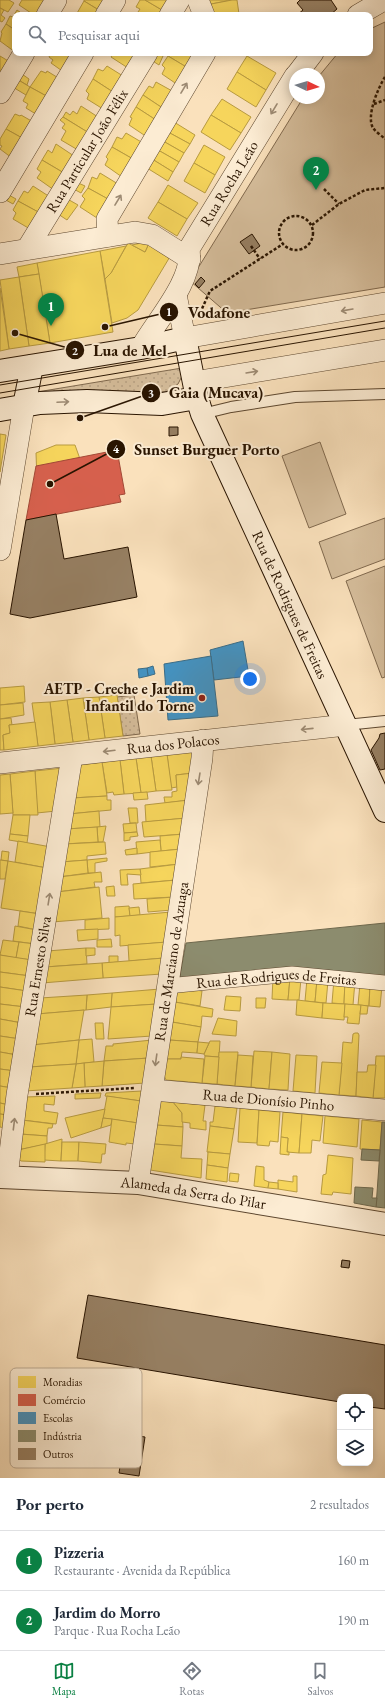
<!DOCTYPE html>
<html lang="pt">
<meta charset="utf-8">
<style>
:root{--surface:#fff;--page:#f6f6f7;--text:#1f2937;--muted:#747a83;--line:#e0e1e3;--accent:#0b8043}
body{margin:0;font-family:"EB Garamond",serif;background:var(--page);color:var(--text)}
.controls{position:absolute;right:12px;bottom:12px;display:grid;overflow:hidden;border-radius:8px;box-shadow:0 2px 10px #0003}
.controls button{width:36px;height:36px;display:grid;place-items:center;padding:0;border:0;border-bottom:1px solid var(--line);background:var(--surface);color:var(--text);font:20px sans-serif}
.compass{position:absolute;left:289px;top:68px;width:36px;height:36px;border-radius:50%;background:var(--surface);box-shadow:0 2px 10px #0003;rotate:94deg}
.you{position:absolute;left:250px;top:679px;width:14px;height:14px;margin:-10px;border:3px solid #fff;border-radius:50%;background:#1a73e8;box-shadow:0 0 0 6px #1a73e833}
.badge{display:grid;place-items:center;width:26px;height:26px;border-radius:50%;background:var(--accent);color:#fff;font-size:13px;font-weight:700}
.pin{position:absolute;translate:-50% -33px;filter:drop-shadow(0 1px 2px #0008)}
.pin::after{content:'';position:absolute;top:21px;width:14px;height:12px;background:inherit;clip-path:polygon(0 0,100% 0,50% 100%)}
.list{margin:0;padding:0;list-style:none}
h2{display:flex;justify-content:space-between;align-items:center;height:52px;margin:0;padding:0 16px;font-size:17px}
h2 small{font-size:13px;font-weight:400;color:var(--muted)}
.list li{display:grid;grid-template-columns:26px 1fr auto;gap:12px;align-items:center;box-sizing:border-box;height:60px;padding:0 16px;border-top:1px solid var(--line)}
.list b{display:block;font-size:15px;white-space:nowrap}
.list p{margin:0;font-size:13px;white-space:nowrap;color:var(--muted)}
.list em{font-size:13px;font-style:normal;color:var(--muted)}
.icon{flex:none;width:22px;height:22px;fill:none;stroke:currentColor;stroke-width:2;stroke-linecap:round;stroke-linejoin:round}
.map{position:relative;flex:none;width:385px;height:1478px;overflow:hidden}
.search{position:absolute;background:var(--surface);box-shadow:0 2px 10px #0003;left:12px;right:12px;top:12px;height:44px;display:flex;align-items:center;gap:10px;box-sizing:border-box;padding:0 14px;border-radius:8px;color:var(--muted);font-size:15px}
.sheet{height:172px;background:var(--surface)}
nav{display:flex;justify-content:space-around;align-items:center;box-sizing:border-box;height:56px;border-top:1px solid var(--line);background:var(--surface);font-size:11px;color:var(--muted)}
nav a{display:grid;justify-items:center;gap:2px}
nav .on{color:var(--accent)}
.map>svg:first-child{display:block}
.grass{fill:url(#grass-dots);stroke:#80694e}
.green{fill:#d6be9c;stroke:#80694e}
.homes{fill:#f6d55c;stroke:#b89b40}
.shops{fill:#d6604d;stroke:#a24936}
.schools{fill:#4393c3;stroke:#3b6d88}
.industry{fill:#8c8c6e;stroke:#6e684d}
.building{fill:#967f62;stroke:#291400}
.lines{fill:none;stroke-linecap:round;stroke-linejoin:round}
.service-casing{stroke:#5d472f;stroke-width:12}
.pedestrian-casing{stroke:#5d472f;stroke-width:16}
.minor-casing{stroke:#5d472f;stroke-width:22}
.tertiary-casing{stroke:#5d472f;stroke-width:24}
.secondary-casing{stroke:#291400;stroke-width:24}
.path{stroke:#291400;stroke-width:2.5;stroke-dasharray:3 2;stroke-linecap:butt}
.service{stroke:#fcecd3;stroke-width:10}
.pedestrian{stroke:#fcecd3;stroke-width:15}
.minor{stroke:#fcecd3;stroke-width:21}
.tertiary{stroke:#fcecd3;stroke-width:22}
.secondary{stroke:#fcecd3;stroke-width:22}
.tram{stroke:#291400;stroke-width:1}
.oneway{stroke:#9d8b74}
.poi-dot{fill:#8f2418;stroke:#fcecd3;stroke-width:1.5}
.labels{text-anchor:middle;stroke-width:4;stroke-linejoin:round;paint-order:stroke}
.street-label{font-size:15px;fill:#291400;stroke:#fcecd3}
.poi-label{font-size:15px;font-weight:bold;fill:#291400;stroke:#fcecd3;text-anchor:end}
.key{fill:#fcecd3;stroke:#bdab94;stroke-width:1}
.key-label{font-size:11px;fill:#291400}
.leader{fill:none;stroke:#291400;stroke-width:1.5}
.callout-dot{fill:#291400;stroke:#fcecd3;stroke-width:1.5}
.mark-label{font-size:12px;text-anchor:middle;font-weight:bold;fill:#fff}
.callout-label{font-size:16px;text-anchor:middle;font-weight:bold;fill:#291400;stroke:#fcecd3;stroke-width:4;stroke-linejoin:round;paint-order:stroke}
</style>
<div class="map">
<svg width="385" height="1478" viewBox="0 0 385 1478">
<defs>
<pattern id="grass-dots" width="8" height="8" patternUnits="userSpaceOnUse"><rect width="8" height="8" fill="#d6be9c"/><path d="M2 2h.1M6 6h.1" fill="none" stroke="#b8a285" stroke-width="1.8" stroke-linecap="round"/></pattern>
</defs>
<rect width="100%" height="100%" fill="#fae1bc"/>
<filter id="stains"><feTurbulence type="fractalNoise" baseFrequency=".005" numOctaves="4"/><feColorMatrix values="0 0 0 0 .2 0 0 0 0 .09 0 0 0 0 .02 0 0 0 .5 -.17"/></filter>
<radialGradient id="worn" r=".72"><stop offset=".6" stop-color="#630" stop-opacity="0"/><stop offset="1" stop-color="#630" stop-opacity=".3"/></radialGradient>
<g class="grass">
<polygon points="182,368 182,376 178,384 166,392 104,391 37,395 37,392"/>
<polygon points="134,695 140,734 123,736 117,697"/>
</g>
<g class="green">
<polygon points="385,22 385,287 227,313 190,281 303,98 319,98 319,76 338,53 370,53 370,29"/>
<polygon points="320,442 346,514 309,528 282,456"/>
<polygon points="385,518 385,559 332,579 319,542"/>
<polygon points="385,566 385,677 382,678 346,581"/>
</g>
<g class="homes">
<polygon points="0,0 9,0 14,3 8,12 0,8"/>
<polygon points="22,0 48,0 38,15 34,15 19,5"/>
<polygon points="84,0 109,0 102,12 84,1"/>
<polygon points="140,0 145,0 162,10 160,15 136,15 140,9 136,7"/>
<polygon points="145,0 169,0 162,10"/>
<polygon points="205,0 232,0 206,5"/>
<polygon points="232,0 237,0 239,14 208,15 206,5"/>
<polygon points="84,1 102,12 101,15 76,15"/>
<polygon points="0,8 4,10 1,15 5,18 2,22 0,21"/>
<polygon points="17,10 24,15 15,15 15,30 6,24 10,16 13,17"/>
<polygon points="6,24 15,30 15,52 0,41 2,33 1,32"/>
<polygon points="51,53 74,53 65,73 51,63 53,60 49,57"/>
<polygon points="114,53 137,53 128,68 111,57"/>
<polygon points="152,53 158,53 163,56 159,65 148,58"/>
<polygon points="169,53 189,53 196,57 188,68 168,56"/>
<polygon points="0,56 10,62 0,77"/>
<polygon points="168,56 188,68 178,85 162,74 165,68 162,65"/>
<polygon points="247,56 276,73 266,90 237,72"/>
<polygon points="107,66 123,76 113,92 93,79 98,69 103,71"/>
<polygon points="41,71 46,73 47,71 60,79 50,98 30,87"/>
<polygon points="19,72 29,79 27,85 15,78"/>
<polygon points="237,72 266,90 256,107 227,89"/>
<polygon points="15,78 30,87 26,95 11,86"/>
<polygon points="93,79 113,92 103,109 87,99 89,94 86,91"/>
<polygon points="156,82 174,92 164,109 143,95 149,86 153,88"/>
<polygon points="30,87 50,98 39,116 26,108 28,104 23,101"/>
<polygon points="143,95 164,109 156,120 136,107"/>
<polygon points="222,99 251,117 241,133 211,115"/>
<polygon points="81,106 98,117 89,133 63,117 66,112 70,115 73,111 77,114"/>
<polygon points="136,107 156,120 147,137 129,125 132,118 130,117"/>
<polygon points="15,114 20,116 21,115 35,123 24,139 6,129"/>
<polygon points="211,115 241,133 230,150 201,132"/>
<polygon points="63,117 89,133 78,150 61,140 66,131 62,128 65,124 60,120"/>
<polygon points="174,122 195,135 190,144 168,132"/>
<polygon points="6,129 24,139 12,158 0,149 2,146 0,145 0,139"/>
<polygon points="168,132 190,144 184,153 163,141"/>
<polygon points="126,133 143,143 133,159 112,147 117,137 122,139"/>
<polygon points="163,141 184,153 179,162 158,150"/>
<polygon points="56,144 74,156 64,173 42,160 48,150 52,153"/>
<polygon points="204,145 225,157 215,175 194,163"/>
<polygon points="112,147 133,159 122,177 105,165 108,159 106,157"/>
<polygon points="158,150 179,162 173,172 152,159"/>
<polygon points="152,159 173,172 168,181 147,168"/>
<polygon points="42,160 64,173 54,190 37,178 41,172 37,169"/>
<polygon points="194,163 215,175 205,193 184,181"/>
<polygon points="100,173 118,184 108,199 88,188 92,177 97,179"/>
<polygon points="74,181 85,186 81,193 70,187"/>
<polygon points="168,185 198,203 187,219 158,202"/>
<polygon points="33,186 50,197 40,213 18,201 24,191 28,193"/>
<polygon points="88,188 108,199 97,218 80,207 85,199 82,196"/>
<polygon points="7,194 16,199 13,204 4,199"/>
<polygon points="64,197 78,205 67,220 55,212"/>
<polygon points="18,201 40,213 30,229 13,219 16,213 13,210"/>
<polygon points="158,202 187,219 177,236 148,218"/>
<polygon points="150,241 171,255 138,310 127,318 112,323 105,279 111,273 128,243 145,252"/>
<polygon points="150,241 145,252 132,245"/>
<polygon points="126,246 111,273 105,279 100,251"/>
<polygon points="100,251 113,332 50,343 37,263"/>
<polygon points="37,263 39,274 19,277 17,267"/>
<polygon points="39,274 50,343 29,346 19,277"/>
<polygon points="19,277 29,346 9,349 0,280"/>
<polygon points="0,288 9,349 0,351"/>
<polygon points="0,434 6,435 0,472"/>
<polygon points="56,445 75,445 85,473 85,498 67,505 45,504 37,482 36,453"/>
<polygon points="24,686 25,702 0,705 0,688"/>
<polygon points="117,695 123,736 105,738 99,697"/>
<polygon points="99,697 105,738 89,740 83,698"/>
<polygon points="83,698 89,740 73,742 67,700"/>
<polygon points="67,700 73,742 55,744 50,702"/>
<polygon points="50,702 55,744 38,746 32,703"/>
<polygon points="23,703 24,715 0,719 0,705"/>
<polygon points="11,718 12,725 9,725 10,733 3,735 4,750 0,750 0,719"/>
<polygon points="35,722 38,746 4,750 3,735 10,733 9,725"/>
<polygon points="191,751 195,760 193,773 176,775 177,787 171,788 167,754"/>
<polygon points="167,754 172,790 156,791 151,756"/>
<polygon points="151,756 156,791 141,793 136,758"/>
<polygon points="136,758 141,793 124,794 120,760"/>
<polygon points="120,760 124,794 114,795 113,792 107,793 102,762"/>
<polygon points="102,762 107,796 72,798 80,765"/>
<polygon points="63,768 56,811 37,813 35,771"/>
<polygon points="35,771 38,815 13,815 10,774"/>
<polygon points="193,773 189,800 165,803 164,797 172,797 172,792 177,791 176,775"/>
<polygon points="10,774 13,813 0,814 0,775"/>
<polygon points="147,792 148,799 134,800 133,793"/>
<polygon points="107,796 107,800 111,800 111,810 69,814 72,798"/>
<polygon points="189,800 186,818 146,822 145,805"/>
<polygon points="128,808 137,808 138,823 130,823"/>
<polygon points="99,811 100,827 66,829 69,814"/>
<polygon points="13,815 30,815 28,836 10,834"/>
<polygon points="186,818 184,834 144,837 142,822"/>
<polygon points="136,823 137,832 124,833 123,824"/>
<polygon points="106,826 103,842 98,842 97,827"/>
<polygon points="97,827 98,842 64,844 66,829"/>
<polygon points="137,832 138,836 130,837 130,840 124,841 124,833"/>
<polygon points="10,834 28,836 27,843 9,840"/>
<polygon points="184,834 181,849 161,851 160,836"/>
<polygon points="160,840 161,851 137,854 136,842"/>
<polygon points="18,841 51,847 47,868 15,862"/>
<polygon points="105,842 106,854 87,856 87,860 61,862 64,844"/>
<polygon points="137,848 137,854 126,855 125,850"/>
<polygon points="181,849 179,864 150,867 150,852"/>
<polygon points="2,851 9,852 8,861 1,860"/>
<polygon points="107,858 107,861 95,863 95,873 88,873 87,860"/>
<polygon points="0,860 8,861 5,879 0,879"/>
<polygon points="87,860 88,873 59,877 61,862"/>
<polygon points="8,861 47,868 40,914 1,908"/>
<polygon points="179,864 176,880 141,883 140,869"/>
<polygon points="140,869 141,875 127,874 128,885 121,885 120,870"/>
<polygon points="101,872 102,882 94,882 95,887 57,892 59,877"/>
<polygon points="176,880 174,897 134,899 133,884"/>
<polygon points="114,886 115,896 107,896 106,887"/>
<polygon points="99,887 102,918 52,922 57,892"/>
<polygon points="174,897 172,910 148,912 147,899"/>
<polygon points="129,906 130,916 115,917 115,907"/>
<polygon points="139,907 140,915 130,916 129,908"/>
<polygon points="20,911 40,914 37,930 18,926"/>
<polygon points="171,912 167,942 120,946 120,935 115,936 115,917"/>
<polygon points="109,918 109,929 85,930 85,920"/>
<polygon points="15,926 37,930 35,944 13,941"/>
<polygon points="98,929 98,939 78,941 77,930"/>
<polygon points="111,939 112,947 97,947 97,940"/>
<polygon points="3,940 19,942 16,958 0,955"/>
<polygon points="19,942 35,944 32,960 16,958"/>
<polygon points="167,942 164,958 129,961 128,945"/>
<polygon points="86,948 87,964 45,967 47,951"/>
<polygon points="86,948 95,948 95,955 86,956"/>
<polygon points="0,955 32,960 30,976 0,972"/>
<polygon points="109,956 118,956 118,962 109,963"/>
<polygon points="164,958 162,974 103,978 102,963"/>
<polygon points="102,963 103,978 42,983 45,967"/>
<polygon points="0,972 30,976 27,991 0,987"/>
<polygon points="273,977 290,978 288,1000 272,999"/>
<polygon points="290,978 301,979 299,1000 288,1000"/>
<polygon points="307,979 317,980 315,1002 305,1001"/>
<polygon points="334,979 345,980 344,1004 332,1003"/>
<polygon points="317,980 328,981 326,1003 315,1002"/>
<polygon points="345,980 355,981 353,1005 344,1004"/>
<polygon points="360,984 370,985 369,1006 358,1005"/>
<polygon points="370,985 382,986 380,1007 369,1006"/>
<polygon points="0,987 27,991 25,1007 0,1004"/>
<polygon points="178,987 202,991 200,1006 175,1002"/>
<polygon points="160,989 157,1004 111,1007 112,993"/>
<polygon points="112,993 111,1007 86,1010 87,995"/>
<polygon points="87,995 86,1010 37,1014 40,998"/>
<polygon points="226,996 241,997 240,1011 224,1010"/>
<polygon points="256,998 266,998 265,1008 256,1008"/>
<polygon points="297,1000 323,1003 322,1018 296,1015"/>
<polygon points="175,1002 213,1009 212,1017 202,1016 201,1027 172,1022"/>
<polygon points="323,1003 345,1004 344,1020 322,1018"/>
<polygon points="0,1004 25,1007 22,1023 0,1019"/>
<polygon points="157,1004 152,1036 108,1039 111,1007"/>
<polygon points="345,1004 361,1005 359,1024 347,1023 348,1017 344,1017"/>
<polygon points="361,1005 368,1006 367,1014 360,1014"/>
<polygon points="84,1010 79,1040 32,1045 37,1014"/>
<polygon points="218,1018 237,1021 236,1036 212,1034"/>
<polygon points="0,1019 22,1023 20,1039 0,1036"/>
<polygon points="172,1022 201,1027 198,1042 169,1040"/>
<polygon points="95,1023 103,1023 104,1039 96,1039"/>
<polygon points="355,1033 358,1033 359,1035 356,1096 339,1095 343,1042 352,1043 353,1034"/>
<polygon points="0,1036 20,1039 17,1055 0,1052"/>
<polygon points="92,1039 94,1062 76,1064 79,1040"/>
<polygon points="79,1040 76,1064 29,1067 32,1045"/>
<polygon points="152,1040 149,1058 104,1061 106,1046 113,1046 113,1044"/>
<polygon points="169,1040 198,1042 197,1053 182,1052 181,1059 166,1059"/>
<polygon points="210,1041 220,1041 219,1057 205,1056 204,1054"/>
<polygon points="198,1042 209,1043 204,1054 197,1053"/>
<polygon points="254,1051 272,1052 269,1089 251,1087"/>
<polygon points="0,1052 17,1055 15,1071 0,1069"/>
<polygon points="219,1052 238,1052 235,1086 217,1084"/>
<polygon points="272,1052 290,1054 288,1090 269,1089"/>
<polygon points="238,1055 253,1056 251,1087 235,1086"/>
<polygon points="296,1055 317,1056 315,1093 293,1091"/>
<polygon points="205,1056 219,1057 217,1084 202,1083"/>
<polygon points="376,1056 385,1056 385,1098 373,1098"/>
<polygon points="181,1057 204,1059 202,1083 166,1080 164,1075 166,1059 181,1059"/>
<polygon points="149,1058 145,1083 102,1086 104,1061"/>
<polygon points="104,1061 102,1086 85,1087 84,1063"/>
<polygon points="322,1062 342,1063 339,1095 319,1093"/>
<polygon points="84,1063 85,1087 72,1088 76,1064"/>
<polygon points="76,1064 72,1088 25,1091 29,1067"/>
<polygon points="368,1065 376,1065 373,1098 356,1096 357,1072 367,1072"/>
<polygon points="0,1069 15,1071 12,1088 0,1086"/>
<polygon points="0,1086 12,1088 9,1105 0,1103"/>
<polygon points="142,1091 141,1101 105,1096 106,1093"/>
<polygon points="101,1093 100,1098 75,1099 75,1094"/>
<polygon points="55,1096 54,1105 44,1104 44,1111 58,1113 56,1124 22,1120 25,1097"/>
<polygon points="107,1096 141,1101 138,1123 103,1118"/>
<polygon points="160,1101 173,1102 182,1113 183,1127 156,1125"/>
<polygon points="173,1102 205,1105 203,1121 206,1121 206,1130 190,1128 190,1123 182,1122 182,1113"/>
<polygon points="0,1103 9,1105 7,1115 0,1114"/>
<polygon points="215,1106 237,1108 234,1129 210,1126 210,1122 213,1122"/>
<polygon points="240,1108 259,1110 257,1143 238,1142"/>
<polygon points="105,1109 101,1128 71,1138 65,1118"/>
<polygon points="259,1110 280,1112 278,1142 270,1141 269,1146 257,1145"/>
<polygon points="283,1112 302,1114 299,1153 287,1152 288,1138 281,1137"/>
<polygon points="0,1114 7,1115 5,1128 0,1127"/>
<polygon points="302,1114 323,1116 320,1141 312,1140 311,1153 299,1153"/>
<polygon points="325,1116 359,1119 357,1147 323,1143"/>
<polygon points="103,1118 112,1119 111,1125 101,1128"/>
<polygon points="112,1119 138,1123 135,1144 126,1143 126,1145 109,1142"/>
<polygon points="22,1120 53,1124 52,1128 48,1128 47,1136 20,1134"/>
<polygon points="362,1120 382,1122 380,1150 360,1149"/>
<polygon points="156,1125 183,1127 182,1146 154,1144"/>
<polygon points="210,1126 234,1129 230,1154 207,1152"/>
<polygon points="20,1134 47,1136 47,1144 18,1150"/>
<polygon points="281,1137 288,1138 287,1152 289,1152 289,1155 280,1154"/>
<polygon points="62,1139 61,1161 44,1160 45,1144"/>
<polygon points="62,1142 79,1142 78,1161 61,1161"/>
<polygon points="79,1142 106,1144 105,1154 102,1154 101,1163 78,1161"/>
<polygon points="45,1144 45,1162 21,1161 17,1158 18,1150"/>
<polygon points="154,1144 182,1146 181,1158 202,1159 201,1178 150,1170"/>
<polygon points="208,1152 230,1154 228,1168 207,1165"/>
<polygon points="328,1155 353,1158 351,1194 333,1192 332,1195 321,1194 323,1175 326,1174"/>
<polygon points="207,1165 228,1168 227,1182 206,1179"/>
<polygon points="256,1166 264,1167 264,1180 269,1182 268,1188 254,1186"/>
<polygon points="230,1173 239,1174 238,1182 229,1181"/>
<polygon points="293,1176 297,1176 297,1192 278,1189 278,1180 293,1182"/>
<polygon points="269,1182 278,1183 278,1189 268,1188"/>
</g>
<polygon class="shops" points="117,450 125,494 119,495 121,502 26,520 36,466"/>
<g class="schools">
<polygon points="243,641 249,676 214,680 210,650"/>
<polygon points="211,656 218,716 168,720 164,664"/>
<polygon points="153,666 155,674 148,676 147,668"/>
<polygon points="147,668 148,676 139,678 138,669"/>
</g>
<g class="industry">
<polygon points="385,923 385,978 179,981 186,943"/>
<polygon points="382,1122 385,1122 385,1208 376,1207"/>
<polygon points="362,1149 380,1150 379,1161 361,1160"/>
<polygon points="355,1187 373,1188 372,1198 377,1198 376,1207 354,1203"/>
</g>
<g class="building">
<polygon points="300,0 331,0 337,9 330,15 297,15 303,10 297,3"/>
<polygon points="252,234 260,246 249,254 240,242"/>
<polygon points="201,277 205,281 199,288 195,284"/>
<polygon points="169,427 178,427 178,435 169,436"/>
<polygon points="56,514 64,559 128,547 137,597 30,618 10,614 26,520"/>
<polygon points="385,733 385,769 380,770 371,750 379,738 380,734"/>
<polygon points="342,1260 350,1261 349,1268 341,1267"/>
<polygon points="88,1295 385,1345 385,1409 370,1407 370,1397 340,1397 340,1402 77,1358"/>
<polygon points="125,1434 145,1437 139,1476 119,1473"/>
</g>
<g class="lines">
<defs>
<g id="service">
<polyline points="202,414 231,407 295,397 385,394"/>
<polyline points="346,725 385,721"/>
</g>
<g id="pedestrian">
<path id="s1" d="M 167,986 L 292,974 L 385,983"/>
</g>
<g id="minor">
<polyline points="198,0 204,15"/>
<polyline points="47,15 56,0"/>
<polyline points="106,15 115,0"/>
<polyline points="170,15 179,0"/>
<polyline points="358,15 384,0"/>
<polyline points="297,74 313,53"/>
<polyline points="0,93 24,53"/>
<polyline points="0,192 83,53"/>
<polyline points="108,236 107,219 205,53"/>
<path id="s2" d="M 27,249 L 147,53"/>
<polyline points="0,254 135,232 152,235 190,259"/>
<polyline points="176,295 185,338 385,303"/>
<path id="s3" d="M 141,348 C 156,321 194,280 189,249 L 295,76"/>
<polyline points="194,382 385,350"/>
<polyline points="0,550 24,406"/>
<path id="s4" d="M 0,763 L 346,725"/>
<path id="s5" d="M 153,1090 L 385,1110"/>
<path id="s6" d="M 7,1177 L 17,1095 L 72,756"/>
<path id="s7" d="M 138,1183 L 202,758 L 203,740"/>
</g>
<g id="tertiary">
<path id="s8" d="M 0,1177 L 138,1183 L 385,1224"/>
</g>
<g id="secondary">
<path id="s9" d="M 0,371 L 141,348 L 185,338 L 197,398 L 202,414 L 385,811"/>
<polyline points="24,406 32,366"/>
<polyline points="0,410 40,403 87,401 162,404 197,398"/>
</g>
</defs>
<use href="#service" class="service-casing"/>
<use href="#pedestrian" class="pedestrian-casing"/>
<use href="#minor" class="minor-casing"/>
<use href="#tertiary" class="tertiary-casing"/>
<use href="#secondary" class="secondary-casing"/>
<g class="path">
<path d="M 385,77 C 378,88 366,116 373,128 C 376,132 382,136 385,139"/>
<polyline points="374,104 385,100"/>
<polyline points="324,189 339,204"/>
<circle cx="296" cy="233" r="17"/>
<polyline points="312,225 339,204 365,190 385,188"/>
<polyline points="251,246 260,259"/>
<polyline points="200,313 210,291 283,244"/>
<polyline points="36,1094 134,1088"/>
</g>
<use href="#service" class="service"/>
<use href="#pedestrian" class="pedestrian"/>
<use href="#minor" class="minor"/>
<use href="#tertiary" class="tertiary"/>
<use href="#secondary" class="secondary"/>
<g class="tram">
<polyline points="0,385 385,321"/>
<polyline points="0,393 385,328"/>
</g>
</g>
<defs><path id="oneway-shaft" d="M-6 0H5M1.5-3L5.5 0L1.5 3" fill="none" stroke-width="1.6" stroke-linecap="round" stroke-linejoin="round"/></defs>
<g class="oneway">
<use href="#oneway-shaft" transform="translate(184 88) rotate(-59)"/>
<use href="#oneway-shaft" transform="translate(274 109) rotate(121)"/>
<use href="#oneway-shaft" transform="translate(118 200) rotate(-59)"/>
<use href="#oneway-shaft" transform="translate(347 310) rotate(170)"/>
<use href="#oneway-shaft" transform="translate(252 372) rotate(-9)"/>
<use href="#oneway-shaft" transform="translate(63 402) rotate(-3)"/>
<use href="#oneway-shaft" transform="translate(307 729) rotate(174)"/>
<use href="#oneway-shaft" transform="translate(109 751) rotate(173)"/>
<use href="#oneway-shaft" transform="translate(199 779) rotate(99)"/>
<use href="#oneway-shaft" transform="translate(49 899) rotate(-81)"/>
<use href="#oneway-shaft" transform="translate(156 1060) rotate(98)"/>
<use href="#oneway-shaft" transform="translate(14 1124) rotate(-83)"/>
</g>
<circle class="poi-dot" cx="202" cy="698" r="4"/>
<g class="labels">
<g class="street-label">
<text dy="5" stroke="none"><textPath href="#s2" startOffset="115">Rua Particular João Félix</textPath></text>
<text dy="5" stroke="none"><textPath href="#s3" startOffset="189">Rua Rocha Leão</textPath></text>
<text dy="5" stroke="none"><textPath href="#s9" startOffset="476">Rua de Rodrigues de Freitas</textPath></text>
<text dy="5" stroke="none"><textPath href="#s4" startOffset="174">Rua dos Polacos</textPath></text>
<text dy="5" stroke="none"><textPath href="#s7" startOffset="224">Rua de Marciano de Azuaga</textPath></text>
<text dy="5" stroke="none"><textPath href="#s6" startOffset="213">Rua Ernesto Silva</textPath></text>
<text dy="5" stroke="none"><textPath href="#s1" startOffset="110">Rua de Rodrigues de Freitas</textPath></text>
<text dy="5" stroke="none"><textPath href="#s5" startOffset="116">Rua de Dionísio Pinho</textPath></text>
<text dy="5" stroke="none"><textPath href="#s8" startOffset="194">Alameda da Serra do Pilar</textPath></text>
</g>
<g class="poi-label">
<text x="194" y="694">AETP - Creche e Jardim<tspan x="194" dy="17">Infantil do Torne</tspan></text>
</g>
</g>
<rect x="10" y="1368" width="132" height="100" rx="6" class="key"/>
<rect x="18" y="1376" width="18" height="12" fill="#f6d55c"/>
<rect x="18" y="1394" width="18" height="12" fill="#d6604d"/>
<rect x="18" y="1412" width="18" height="12" fill="#4393c3"/>
<rect x="18" y="1430" width="18" height="12" fill="#8c8c6e"/>
<rect x="18" y="1448" width="18" height="12" fill="#967f62"/>
<g class="key-label">
<text x="43" y="1386">Moradias</text>
<text x="43" y="1404">Comércio</text>
<text x="43" y="1422">Escolas</text>
<text x="43" y="1440">Indústria</text>
<text x="43" y="1458">Outros</text>
</g>
<path class="leader" d="M105 327L169 312M15 333L75 350M80 418L151 393M50 484L116 449"/>
<g class="callout-dot">
<circle cx="105" cy="327" r="4"/>
<circle cx="15" cy="333" r="4"/>
<circle cx="80" cy="418" r="4"/>
<circle cx="50" cy="484" r="4"/>
<circle cx="169" cy="312" r="10"/>
<circle cx="75" cy="350" r="10"/>
<circle cx="151" cy="393" r="10"/>
<circle cx="116" cy="449" r="10"/>
</g>
<g class="mark-label">
<text x="169" y="316">1</text>
<text x="75" y="355">2</text>
<text x="151" y="397">3</text>
<text x="116" y="453">4</text>
</g>
<g class="callout-label">
<text x="219" y="318">Vodafone</text>
<text x="130" y="356">Lua de Mel</text>
<text x="216" y="398">Gaia (Mucava)</text>
<text x="207" y="455">Sunset Burguer Porto</text>
</g>
<rect width="100%" height="100%" filter="url(#stains)"/>
<rect width="100%" height="100%" fill="url(#worn)"/>
</svg>
<div class="controls">
<button><svg class="icon" aria-label="locate" viewBox="0 0 24 24"><circle cx="12" cy="12" r="6"/><path d="M12 2v4M12 18v4M2 12h4M18 12h4"/></svg></button>
<button><svg class="icon" aria-label="layers" viewBox="0 0 24 24"><path d="M12 4l9 5-9 5-9-5zM3 14l9 5 9-5"/></svg></button>
</div>
<svg class="compass" viewBox="-18 -18 36 36"><path d="M0-13l5 13h-10z" fill="#e53935"/><path d="M0 13l5-13h-10z" fill="#747a83"/></svg>
<div class="you"></div>
<div class="pin badge" style="left:51px;top:326px">1</div>
<div class="pin badge" style="left:316px;top:190px">2</div>
<div class="search"><svg class="icon" aria-label="search" viewBox="0 0 24 24"><circle cx="10" cy="10" r="6"/><path d="M15 15l6 6"/></svg>Pesquisar aqui</div>
</div>
<section class="sheet">
<h2>Por perto<small>2 resultados</small></h2>
<ul class="list">
<li><span class="badge">1</span><div><b>Pizzeria</b><p>Restaurante · Avenida da República</p></div><em>160 m</em></li>
<li><span class="badge">2</span><div><b>Jardim do Morro</b><p>Parque · Rua Rocha Leão</p></div><em>190 m</em></li>
</ul>
</section>
<nav>
<a class="on"><svg class="icon" aria-label="map" viewBox="0 0 24 24"><path d="M3 6l6-2 6 2 6-2v14l-6 2-6-2-6 2zM9 4v14M15 6v14"/></svg>Mapa</a>
<a><svg class="icon" aria-label="directions" viewBox="0 0 24 24"><path d="M12 3l9 9-9 9-9-9zM9 14v-3h6M13 9l2 2-2 2"/></svg>Rotas</a>
<a><svg class="icon" aria-label="saved" viewBox="0 0 24 24"><path d="M7 4h10v16l-5-4-5 4z"/></svg>Salvos</a>
</nav>
